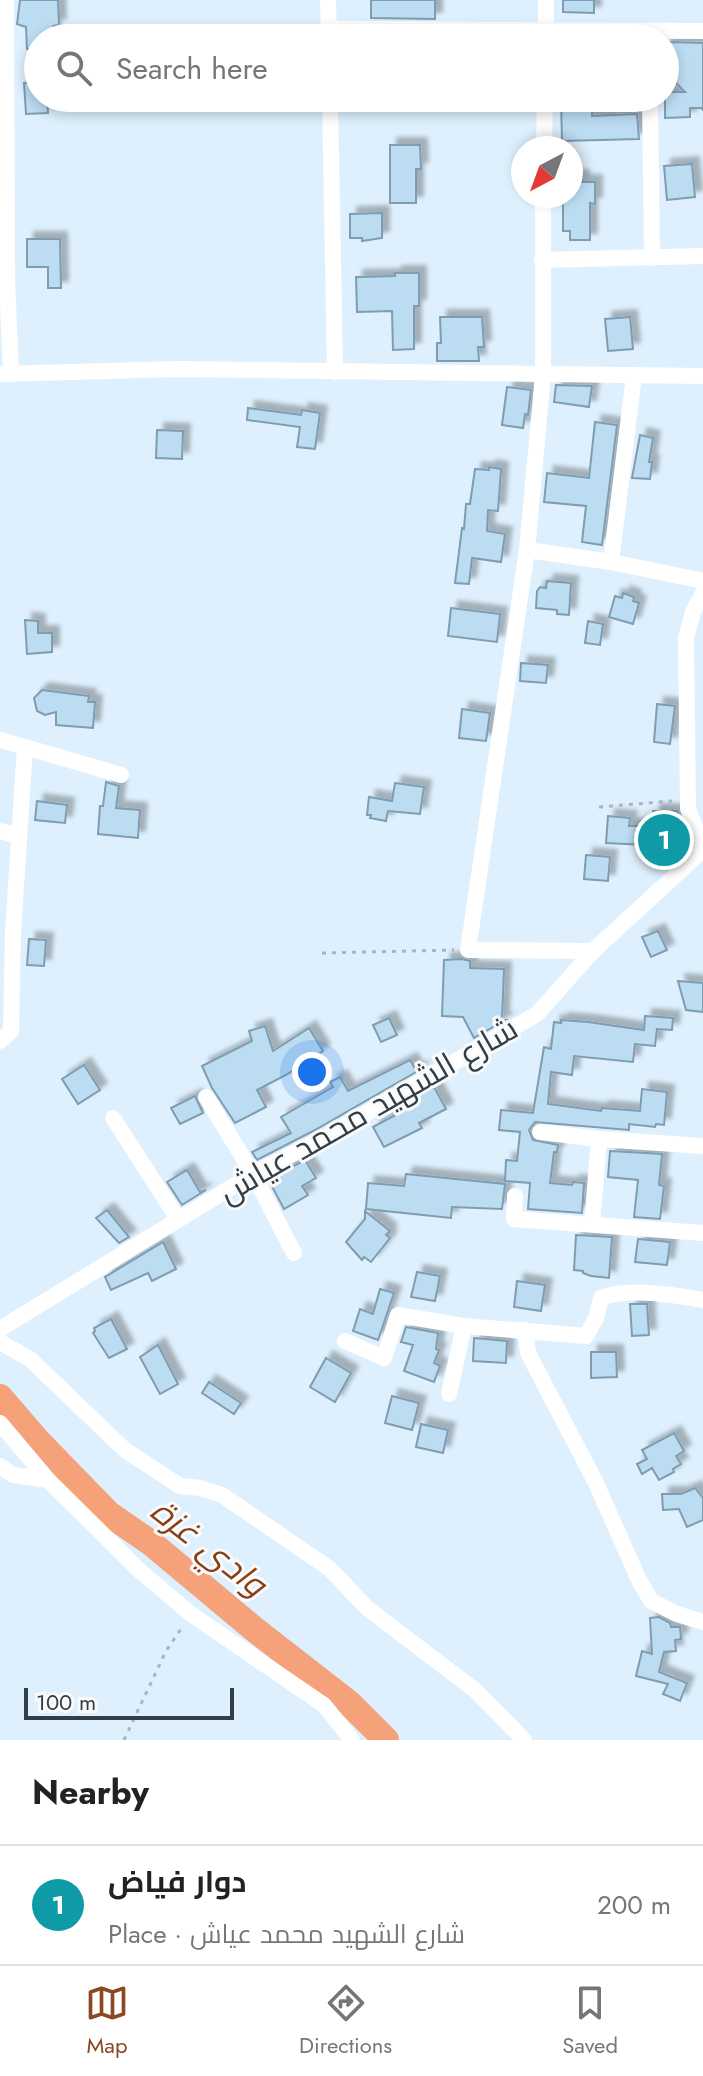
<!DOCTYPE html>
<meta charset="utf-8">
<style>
:root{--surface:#fff;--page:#f2f2f2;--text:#222;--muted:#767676;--line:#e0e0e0;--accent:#8e4723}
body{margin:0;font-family:Jost,Cairo,sans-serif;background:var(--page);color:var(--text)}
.compass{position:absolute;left:511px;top:136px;width:72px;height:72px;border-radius:50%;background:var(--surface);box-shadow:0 4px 12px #0003;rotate:221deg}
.scale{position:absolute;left:24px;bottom:20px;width:210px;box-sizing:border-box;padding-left:8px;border:4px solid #313e46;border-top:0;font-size:22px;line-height:28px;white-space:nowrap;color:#313e46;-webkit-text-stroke:6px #fafafa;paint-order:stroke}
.you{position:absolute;left:312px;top:1072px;width:28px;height:28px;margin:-20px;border:6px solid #fff;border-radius:50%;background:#1a73e8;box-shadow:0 0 0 12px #1a73e833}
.badge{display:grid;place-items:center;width:52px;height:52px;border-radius:50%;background:var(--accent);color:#fff;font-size:26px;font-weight:700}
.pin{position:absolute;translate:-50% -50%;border:4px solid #fff;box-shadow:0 2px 8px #0006}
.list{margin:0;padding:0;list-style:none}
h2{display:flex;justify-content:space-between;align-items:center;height:104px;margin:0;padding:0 32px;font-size:34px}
h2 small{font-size:26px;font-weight:400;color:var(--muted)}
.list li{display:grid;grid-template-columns:52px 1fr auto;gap:24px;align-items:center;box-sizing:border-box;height:120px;padding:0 32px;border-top:2px solid var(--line)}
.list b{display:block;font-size:30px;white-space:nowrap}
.list p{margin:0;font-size:26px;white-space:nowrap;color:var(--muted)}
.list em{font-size:26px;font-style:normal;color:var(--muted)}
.icon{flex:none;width:44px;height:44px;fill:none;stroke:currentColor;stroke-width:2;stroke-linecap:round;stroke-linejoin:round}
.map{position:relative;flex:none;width:703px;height:1740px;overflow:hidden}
.search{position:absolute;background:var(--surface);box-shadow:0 4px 12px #0003;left:24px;right:24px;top:24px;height:88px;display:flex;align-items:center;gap:20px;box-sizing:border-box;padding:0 28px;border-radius:44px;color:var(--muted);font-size:30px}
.sheet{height:224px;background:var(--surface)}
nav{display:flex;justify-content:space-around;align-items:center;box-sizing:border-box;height:112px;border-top:2px solid var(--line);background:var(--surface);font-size:22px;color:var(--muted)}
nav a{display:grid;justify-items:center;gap:4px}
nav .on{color:var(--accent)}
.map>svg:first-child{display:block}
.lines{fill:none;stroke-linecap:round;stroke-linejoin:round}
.river{stroke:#f5a17a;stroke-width:26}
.building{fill:#bcdcf2;stroke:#7f9cb1;stroke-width:2;filter:url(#shadow)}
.path{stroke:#a5b6c1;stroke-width:3;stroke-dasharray:4 6;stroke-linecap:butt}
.minor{stroke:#fff;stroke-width:16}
.labels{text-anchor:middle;stroke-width:6;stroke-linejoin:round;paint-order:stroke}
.street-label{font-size:32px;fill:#313e46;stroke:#fafafa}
.water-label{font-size:34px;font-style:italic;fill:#893e15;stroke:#fafafa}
</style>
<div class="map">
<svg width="703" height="1740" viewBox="0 0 703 1740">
<defs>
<filter id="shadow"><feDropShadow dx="7" dy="-7" stdDeviation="2" flood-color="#0004"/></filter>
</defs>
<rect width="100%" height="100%" fill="#def0fd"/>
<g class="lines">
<polyline class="river" points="0,1397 37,1440 109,1514 151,1543 254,1629 349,1703 386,1740"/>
</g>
<g class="building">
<polygon points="20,0 58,0 59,25 53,26 54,38 38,38 38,49 27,49 26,27 17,24"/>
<polygon points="371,0 435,0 435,19 371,18"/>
<polygon points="563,0 594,0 594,13 563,12"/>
<polygon points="668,42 703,43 703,110 701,108 690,108 690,117 665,118 665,92 685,92 665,72 665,45"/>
<polygon points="38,82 38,98 47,98 48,113 26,114 24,83"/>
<rect x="346" y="98" width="30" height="13"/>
<polygon points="561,98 592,98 592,116 637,114 639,139 562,141"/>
<polygon points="390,145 420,145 421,169 416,169 416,203 390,203"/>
<polygon points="692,164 695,197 667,200 664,166"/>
<polygon points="571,177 582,177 582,182 595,182 595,204 590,203 590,240 570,240 570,231 563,231 563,196 571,196"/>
<polygon points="382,213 382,238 362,241 362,238 350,238 350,214"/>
<polygon points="27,239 60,239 61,288 48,288 48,267 27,267"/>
<polygon points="395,273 419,273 419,306 414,306 414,349 393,350 392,311 357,312 356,277 395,276"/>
<polygon points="440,317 482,317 484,347 478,347 479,361 437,361 437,343 441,343"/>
<polygon points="630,317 633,349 608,351 605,319"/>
<polygon points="556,385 592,386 589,407 554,402"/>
<polygon points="507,387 531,390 528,415 525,414 523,428 502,425"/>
<polygon points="248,408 301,415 302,410 320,413 315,449 297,447 300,427 247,420"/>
<polygon points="595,422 617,425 602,545 582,542 586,506 544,502 547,473 589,478"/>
<polygon points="157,430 183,431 182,459 156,458"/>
<polygon points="640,435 653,438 649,462 652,462 650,479 632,478"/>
<polygon points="489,467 501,469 498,511 488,510 487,531 505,534 501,562 472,558 469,584 455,583 462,528 464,529 466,504 470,504 475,469 489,470"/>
<polygon points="547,581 571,583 569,615 557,614 557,610 536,608 537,591 540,587 546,588"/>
<polygon points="623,593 634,597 633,601 639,603 633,624 609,617 615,596 622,598"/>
<polygon points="451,608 500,614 497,642 448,636"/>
<polygon points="25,620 38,621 38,633 52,633 52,652 27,654"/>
<polygon points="588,621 603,624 600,645 585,643"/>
<polygon points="521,663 548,665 546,683 520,681"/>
<polygon points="42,690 89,696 88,702 95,702 93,728 56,725 56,712 45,715 37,711 34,698"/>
<polygon points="657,704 675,706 670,744 654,742"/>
<polygon points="462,709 490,713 486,741 459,738"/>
<polygon points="106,782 119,786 116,808 140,810 138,838 98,834 100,806 103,806"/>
<polygon points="395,783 424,787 420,814 388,811 386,821 370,818 371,815 367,815 369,797 392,801"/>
<polygon points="37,801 67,805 65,823 35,820"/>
<polygon points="653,811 677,811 682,823 682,853 646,853 646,845 606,843 608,816 630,818 629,826 653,826"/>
<polygon points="586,855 610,857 608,881 584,879"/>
<polygon points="658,931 667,950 651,957 642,937"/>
<polygon points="29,939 46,940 44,966 27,965"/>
<polygon points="462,959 470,961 470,968 504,969 502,1020 505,1020 474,1038 463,1017 442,1016 444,960"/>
<polygon points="678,981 703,983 703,1012 686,1010"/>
<polygon points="645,1016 673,1018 672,1030 657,1029 655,1046 635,1044 633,1062 574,1056 572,1075 551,1072 548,1104 601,1111 602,1108 640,1111 642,1089 667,1092 664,1125 656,1124 655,1127 629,1124 629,1130 535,1122 529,1130 533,1140 558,1145 557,1152 554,1152 550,1183 572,1185 573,1182 584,1183 582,1213 528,1209 530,1183 505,1181 506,1160 517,1161 520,1132 499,1130 501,1110 533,1113 544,1047 551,1049 554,1022 561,1023 561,1020 588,1022 644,1030"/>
<polygon points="389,1018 397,1035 381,1042 373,1025"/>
<polygon points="265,1026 273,1051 309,1028 323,1051 286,1075 257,1090 266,1107 235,1123 212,1088 202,1066 252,1041 249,1031"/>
<polygon points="410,1060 416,1070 423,1068 315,1130 257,1160 252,1152 291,1133 281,1117 333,1087 330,1082 340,1077 348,1091"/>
<polygon points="84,1065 100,1090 78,1104 62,1079"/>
<polygon points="434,1087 446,1109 419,1123 422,1128 384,1147 373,1127 414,1105 411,1100"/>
<polygon points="195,1096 203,1113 180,1124 171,1108"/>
<polygon points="610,1151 662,1154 659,1185 664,1186 660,1219 634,1217 638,1180 608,1177"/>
<polygon points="305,1160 316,1178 302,1186 308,1195 284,1209 268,1179"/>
<polygon points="187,1170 200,1192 206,1190 182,1205 167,1182"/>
<polygon points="406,1174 505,1184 502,1209 452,1207 451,1218 366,1209 368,1183 404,1186"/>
<polygon points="107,1210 129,1237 119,1243 96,1218"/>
<polygon points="365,1211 390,1231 386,1235 390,1238 371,1262 364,1257 362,1260 346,1242 365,1219"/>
<polygon points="576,1235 612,1237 609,1278 591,1276 583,1273 583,1271 574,1270"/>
<polygon points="638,1239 670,1242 667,1265 635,1262"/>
<polygon points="163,1242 176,1269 152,1281 148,1273 111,1290 105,1277"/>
<polygon points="417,1272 440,1276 435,1301 411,1297"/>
<polygon points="517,1281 545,1285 541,1311 514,1307"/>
<polygon points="380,1289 394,1293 378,1340 353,1331 360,1309 373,1314"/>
<polygon points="630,1304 647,1304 649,1335 632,1336"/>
<polygon points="111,1319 127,1349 109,1358 93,1333 95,1331 94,1328"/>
<polygon points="406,1327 438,1333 436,1349 439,1350 434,1363 440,1366 434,1382 404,1371 413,1345 401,1342"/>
<polygon points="474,1338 507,1341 506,1363 473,1361"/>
<polygon points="158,1345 178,1384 160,1394 140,1357"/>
<polygon points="591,1352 616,1352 617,1377 591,1378"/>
<polygon points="326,1358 351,1373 335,1402 310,1387"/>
<polygon points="209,1382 241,1403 234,1414 202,1393"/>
<polygon points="392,1396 419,1403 412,1430 385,1423"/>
<polygon points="421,1424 448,1430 443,1453 416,1447"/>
<polygon points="674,1433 684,1451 676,1456 681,1464 673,1469 674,1472 659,1480 652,1468 642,1474 637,1464 647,1459 642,1450"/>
<polygon points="695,1488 703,1498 703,1520 687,1527 679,1509 663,1510 662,1494 681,1494"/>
<polygon points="659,1617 670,1623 671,1627 680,1627 681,1639 675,1640 676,1651 664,1652 659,1672 687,1683 680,1701 663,1694 668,1684 636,1676 642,1651 652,1654 650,1618"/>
</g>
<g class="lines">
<g class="path">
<polyline points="599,807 672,801"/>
<polyline points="322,953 454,950"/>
<polyline points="124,1740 166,1651 183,1626"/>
</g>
<g class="minor">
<polyline points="6,0 7,279 11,374"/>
<polyline points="328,0 329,38"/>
<polyline points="546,0 546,38"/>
<polyline points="329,29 703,31"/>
<polyline points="330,98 335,372"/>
<polyline points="650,98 652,258"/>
<polyline points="544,148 545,98"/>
<polyline points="542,260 703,256"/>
<polyline points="0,374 178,369 703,376"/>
<polyline points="527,550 543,375 543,196"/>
<polyline points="611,562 634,376"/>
<polyline points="703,593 693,612 686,638 688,809 703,848"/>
<polyline points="0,740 25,747 13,932 11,1031 0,1041"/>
<polyline points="25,747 121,775"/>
<polyline points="0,831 19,836"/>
<polyline points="593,951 468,950 527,550 611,562 703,581"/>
<polyline points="206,1097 253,1174 294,1253"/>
<polyline points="113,1118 178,1219"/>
<polyline points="540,1132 599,1139 703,1146"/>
<polyline points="515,1196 514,1219 703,1233"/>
<polyline points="592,1224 599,1139"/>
<polyline points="0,1329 253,1174 320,1140 537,1014 593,951 703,850"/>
<polyline points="525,1330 528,1353 595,1481 639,1580 651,1601 677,1614 703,1622"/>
<path d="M 345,1341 L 384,1358 L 398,1315 L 464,1326 L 586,1336 L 596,1318 L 601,1298 C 628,1287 674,1295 703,1300"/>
<polyline points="0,1342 30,1359 125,1450 180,1486 200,1488 222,1495 330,1569 367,1608 476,1691 524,1740"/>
<polyline points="449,1394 464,1326"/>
<polyline points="0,1423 48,1480 140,1571 191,1614 324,1705 352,1740"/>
<polyline points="0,1466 13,1475 48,1480"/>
</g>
</g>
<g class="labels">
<g class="street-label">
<text transform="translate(368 1110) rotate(-30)" y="11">شارع الشهيد محمد عياش</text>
</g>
<g class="water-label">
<text transform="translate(209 1547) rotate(38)" y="12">وادي غزة</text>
</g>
</g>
</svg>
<svg class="compass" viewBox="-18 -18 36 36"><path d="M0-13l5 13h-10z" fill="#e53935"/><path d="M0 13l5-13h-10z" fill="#767676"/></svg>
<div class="scale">100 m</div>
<div class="you"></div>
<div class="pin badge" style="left:664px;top:840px;background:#0f9aa8">1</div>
<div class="search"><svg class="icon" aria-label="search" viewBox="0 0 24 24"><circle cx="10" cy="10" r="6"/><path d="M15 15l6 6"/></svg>Search here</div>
</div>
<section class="sheet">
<h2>Nearby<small></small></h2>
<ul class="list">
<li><span class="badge" style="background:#0f9aa8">1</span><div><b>دوار فياض</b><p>Place · شارع الشهيد محمد عياش</p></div><em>200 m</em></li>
</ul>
</section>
<nav>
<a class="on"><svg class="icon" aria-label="map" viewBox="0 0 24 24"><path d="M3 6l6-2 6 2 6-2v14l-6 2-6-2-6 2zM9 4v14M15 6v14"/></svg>Map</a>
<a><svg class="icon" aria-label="directions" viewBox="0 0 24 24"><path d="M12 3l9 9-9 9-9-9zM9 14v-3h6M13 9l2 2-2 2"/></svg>Directions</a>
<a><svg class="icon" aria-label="saved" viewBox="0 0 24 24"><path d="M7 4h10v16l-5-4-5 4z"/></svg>Saved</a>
</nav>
